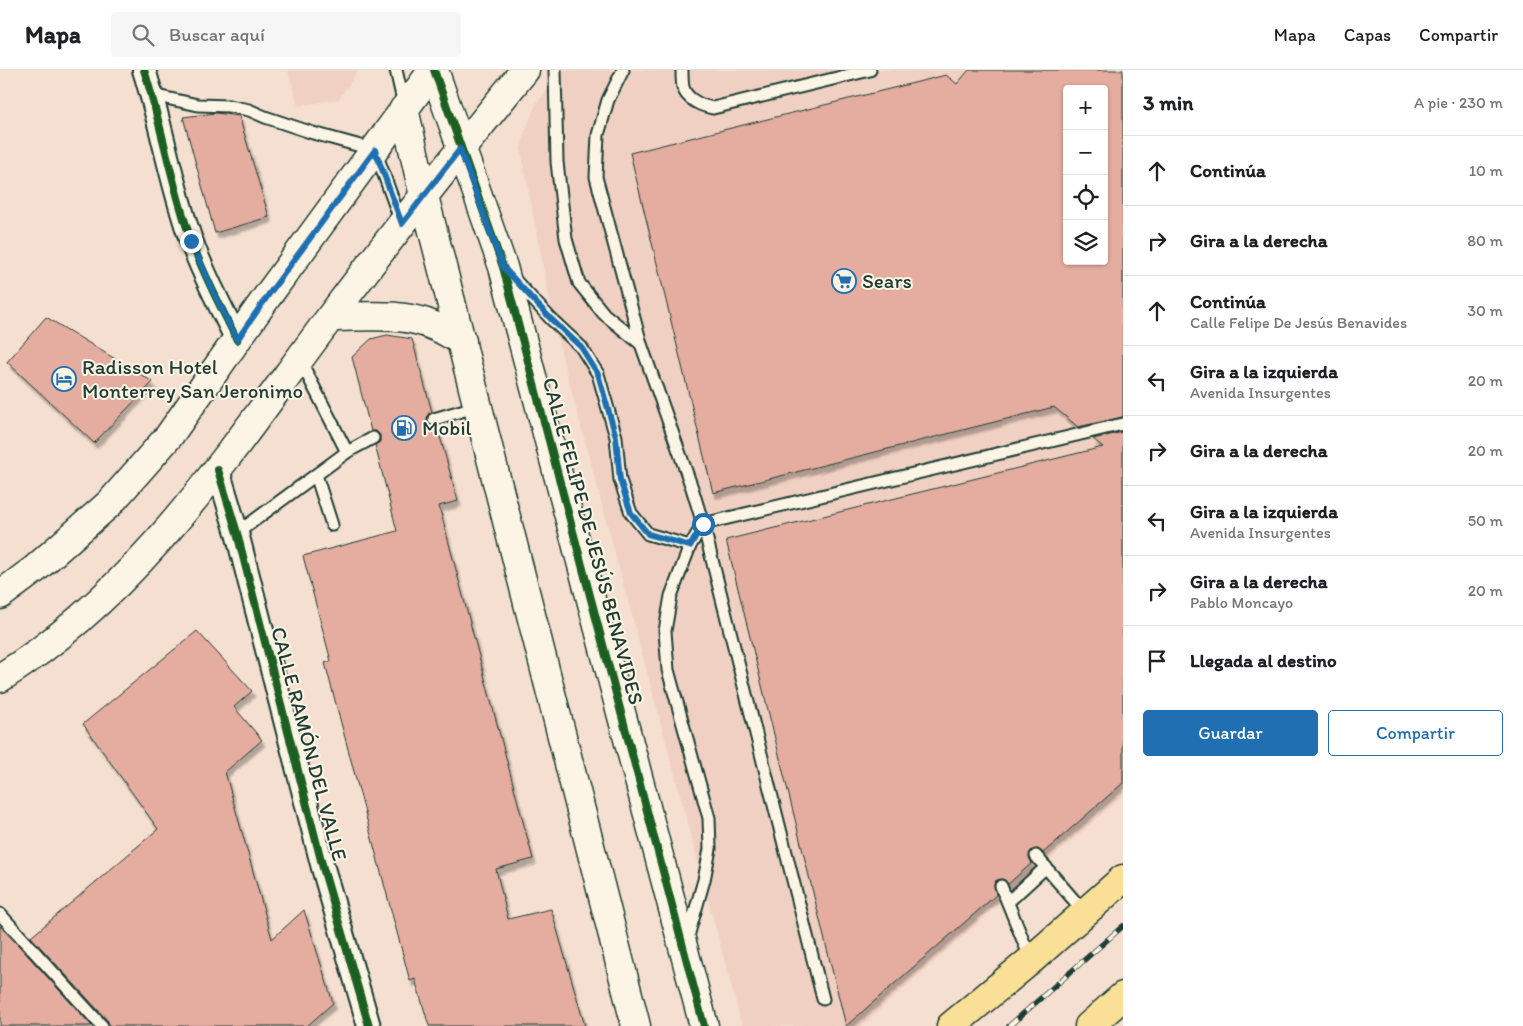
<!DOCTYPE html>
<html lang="es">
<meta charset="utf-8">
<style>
:root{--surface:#fff;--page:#f6f6f6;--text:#202124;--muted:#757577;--line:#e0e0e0;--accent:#1f6fb2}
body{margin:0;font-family:Itim,sans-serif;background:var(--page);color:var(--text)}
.controls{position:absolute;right:15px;top:15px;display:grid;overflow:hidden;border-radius:5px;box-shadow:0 1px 4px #0004}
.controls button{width:45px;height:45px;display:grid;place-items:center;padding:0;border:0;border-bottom:1px solid var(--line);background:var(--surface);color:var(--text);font:25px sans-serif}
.stop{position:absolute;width:15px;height:15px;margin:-11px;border:4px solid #1f6fb2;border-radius:50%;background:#fff}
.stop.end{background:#1f6fb2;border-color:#fff;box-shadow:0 1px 5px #0008}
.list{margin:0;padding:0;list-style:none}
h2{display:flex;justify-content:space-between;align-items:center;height:65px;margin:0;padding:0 20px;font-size:21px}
h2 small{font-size:16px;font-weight:400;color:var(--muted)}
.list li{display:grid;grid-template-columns:32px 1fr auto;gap:15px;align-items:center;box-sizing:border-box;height:70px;padding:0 20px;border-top:1px solid var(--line)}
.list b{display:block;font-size:19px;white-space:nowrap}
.list p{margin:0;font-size:16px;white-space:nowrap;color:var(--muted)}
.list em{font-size:16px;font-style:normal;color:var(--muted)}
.actions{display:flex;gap:10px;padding:15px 20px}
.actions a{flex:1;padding:11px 0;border:1px solid var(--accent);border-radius:5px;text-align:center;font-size:18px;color:var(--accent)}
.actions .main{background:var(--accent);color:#fff}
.icon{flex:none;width:28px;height:28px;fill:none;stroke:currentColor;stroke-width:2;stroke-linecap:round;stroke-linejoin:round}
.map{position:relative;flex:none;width:1123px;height:956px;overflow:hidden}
header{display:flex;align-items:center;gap:30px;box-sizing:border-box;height:70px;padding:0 25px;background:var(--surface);border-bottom:1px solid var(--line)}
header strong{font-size:24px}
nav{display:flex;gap:28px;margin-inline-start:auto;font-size:18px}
.search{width:350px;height:45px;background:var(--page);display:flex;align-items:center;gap:12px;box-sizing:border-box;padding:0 18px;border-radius:5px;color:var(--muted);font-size:19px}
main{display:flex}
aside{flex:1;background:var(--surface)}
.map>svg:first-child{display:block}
.built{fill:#f0d0c2;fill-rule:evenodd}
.building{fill:#e5aca0;stroke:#1f3d34;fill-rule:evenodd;filter:url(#shadow)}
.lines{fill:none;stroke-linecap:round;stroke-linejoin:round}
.service-casing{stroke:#1f3d34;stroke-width:15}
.minor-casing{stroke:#1f3d34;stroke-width:26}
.tertiary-casing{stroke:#1f3d34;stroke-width:31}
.secondary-casing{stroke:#1f3d34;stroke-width:31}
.primary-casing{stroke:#1f3d34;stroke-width:31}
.service{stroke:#fcf5e5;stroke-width:11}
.minor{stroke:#fcf5e5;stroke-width:22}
.tertiary{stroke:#fcf5e5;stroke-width:28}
.secondary{stroke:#fcf5e5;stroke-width:28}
.primary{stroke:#fadf96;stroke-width:28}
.rail-casing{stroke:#1f3d34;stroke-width:5.5}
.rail{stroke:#fcf5e5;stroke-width:4;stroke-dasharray:11;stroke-linecap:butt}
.cycleway-casing{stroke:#fcf5e5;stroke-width:11}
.cycleway{stroke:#1b5e20;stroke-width:8}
.route{stroke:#1f6fb2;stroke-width:6}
.labels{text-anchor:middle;stroke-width:4;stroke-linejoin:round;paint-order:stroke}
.poi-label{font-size:21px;fill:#1f3d34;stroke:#fcf5e5;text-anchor:start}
.street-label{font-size:21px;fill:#1f3d34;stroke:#fcf5e5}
</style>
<header>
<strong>Mapa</strong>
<div class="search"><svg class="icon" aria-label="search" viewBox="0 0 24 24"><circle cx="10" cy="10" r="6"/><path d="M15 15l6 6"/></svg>Buscar aquí</div>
<nav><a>Mapa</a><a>Capas</a><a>Compartir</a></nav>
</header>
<main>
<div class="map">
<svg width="1123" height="956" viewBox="0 0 1123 956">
<defs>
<filter id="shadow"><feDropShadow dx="3" dy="5.5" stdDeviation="1" flood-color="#0004"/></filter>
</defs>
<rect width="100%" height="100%" fill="#f5dfd0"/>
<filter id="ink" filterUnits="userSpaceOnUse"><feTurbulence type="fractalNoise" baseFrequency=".02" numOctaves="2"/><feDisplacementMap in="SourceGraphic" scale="10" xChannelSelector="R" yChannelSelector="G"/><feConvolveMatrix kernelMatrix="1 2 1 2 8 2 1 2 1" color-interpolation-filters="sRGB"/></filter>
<g filter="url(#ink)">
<g class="built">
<polygon points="288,0 358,0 339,29 298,36"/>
<path d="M 564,0 L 1123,0 L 1123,725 L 861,956 L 743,956 L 741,952 L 557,267 L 524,98 L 521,79 L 525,62 L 536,34 ZM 1067,19 L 1104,19 L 1104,191 L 1067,191 Z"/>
</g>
<g class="building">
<path d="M 969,0 L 1123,0 L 1123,347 L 1078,357 L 1054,337 L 713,423 L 630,83 L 946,5 L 957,14 ZM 1067,19 L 1104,19 L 1104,191 L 1067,191 Z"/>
<polygon points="216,43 239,46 269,147 215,163 183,47"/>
<polygon points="46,247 153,312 94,373 7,292"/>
<polygon points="387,265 412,269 432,342 428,344 427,351 429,355 437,356 458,431 439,436 533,789 496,799 508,849 551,839 585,956 429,956 415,909 410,911 325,593 331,591 303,486 397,461 375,375 380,372 380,365 376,361 371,361 352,287 371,269"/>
<polygon points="1123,362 1123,713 1043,783 1038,779 1031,781 1029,787 1032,793 1008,814 1003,809 995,811 994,815 996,825 846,956 726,470 1103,377 1093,369"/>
<polygon points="197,561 252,621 234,637 262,670 225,702 272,869 304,840 333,933 307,956 109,956 108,951 31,867 158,759 83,654"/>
<polygon points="0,856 20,877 92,956 0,956"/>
</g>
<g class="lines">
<defs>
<g id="service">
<polyline points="396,0 404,35"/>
<polyline points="555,0 557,92 566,169 579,213 604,244 641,274"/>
<polyline points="623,0 608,30 598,65 596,107 641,274 692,418 703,454 823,929"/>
<path d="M 682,0 C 682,5 682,12 683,17 C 686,29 701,36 713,38 L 870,0"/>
<polyline points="152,25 198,35 229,36 249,40 265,47 313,63 375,80 401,152"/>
<polyline points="513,208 551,249 581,277 598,304 616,367 620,410 631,443 648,464 690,476"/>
<polyline points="300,290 347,382"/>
<polyline points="434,349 478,336"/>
<polyline points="316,405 332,455"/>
<polyline points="237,463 347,382 373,368"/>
<polyline points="1036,786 1085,843"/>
<polyline points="1001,816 1031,890"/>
<polyline points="1008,832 1046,797"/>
<polyline points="0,844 102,956"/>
<polyline points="687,870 704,810 710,779 709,748 668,600 665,561 671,526 690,476 703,454 1123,354"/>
</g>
<g id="minor">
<path d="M 144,0 C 162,56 171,114 191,170 C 203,204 221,237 237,270"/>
<polyline points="218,400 237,463 323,798 369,956"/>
</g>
<g id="tertiary">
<polyline points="434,0 503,197 704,956"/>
<polyline points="404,39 424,126 636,956"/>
</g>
<g id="secondary">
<path d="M 331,247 C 364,247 403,242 434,256 C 444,260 453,266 462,271"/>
<polyline points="0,525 35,499 110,433 169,366 269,224 433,0"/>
<path d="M 0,608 C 142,520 233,377 332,245 C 394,162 459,81 525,0"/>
</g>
<g id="primary">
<polyline points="951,956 1031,890 1123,809"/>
<polyline points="1089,956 1123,926"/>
</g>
</defs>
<use href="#service" class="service-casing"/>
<use href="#minor" class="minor-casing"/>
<use href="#tertiary" class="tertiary-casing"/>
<use href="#secondary" class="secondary-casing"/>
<use href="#primary" class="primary-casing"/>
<use href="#service" class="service"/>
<use href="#minor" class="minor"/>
<use href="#tertiary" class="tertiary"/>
<use href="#secondary" class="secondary"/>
<use href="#primary" class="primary"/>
<defs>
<polyline id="rail" points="1009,956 1123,856"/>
</defs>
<use href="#rail" class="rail-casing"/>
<use href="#rail" class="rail"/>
<defs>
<g id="cycleway">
<path d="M 144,0 C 162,56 171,114 191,170 C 203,204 221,237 237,270"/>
<polyline points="434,0 503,197 704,956"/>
<polyline points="218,400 237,463 323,798 369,956"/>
</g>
</defs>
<use href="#cycleway" class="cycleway-casing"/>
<use href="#cycleway" class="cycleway"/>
</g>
</g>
<g class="lines" filter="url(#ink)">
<polyline class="route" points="191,171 211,217 237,270 269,224 375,80 402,154 460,79 503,197 551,249 581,277 598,304 616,367 620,410 631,443 648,464 690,476 703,454"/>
</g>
<defs>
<symbol id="supermarket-ring" viewBox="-11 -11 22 22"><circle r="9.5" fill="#fcf5e5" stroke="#1f6fb2" stroke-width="1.5"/><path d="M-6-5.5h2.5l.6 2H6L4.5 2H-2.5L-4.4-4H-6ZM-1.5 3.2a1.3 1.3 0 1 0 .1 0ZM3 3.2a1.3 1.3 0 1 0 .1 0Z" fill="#1f6fb2"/></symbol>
<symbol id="hotel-ring" viewBox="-11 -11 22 22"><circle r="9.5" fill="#fcf5e5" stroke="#1f6fb2" stroke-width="1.5"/><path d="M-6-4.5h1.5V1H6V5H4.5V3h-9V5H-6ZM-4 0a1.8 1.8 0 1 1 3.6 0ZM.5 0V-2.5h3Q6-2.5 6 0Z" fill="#1f6fb2"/></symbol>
<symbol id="fuel-ring" viewBox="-11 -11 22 22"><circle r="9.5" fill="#fcf5e5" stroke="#1f6fb2" stroke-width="1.5"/><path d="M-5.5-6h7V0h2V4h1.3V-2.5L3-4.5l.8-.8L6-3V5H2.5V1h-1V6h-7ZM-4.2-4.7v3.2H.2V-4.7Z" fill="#1f6fb2"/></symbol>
</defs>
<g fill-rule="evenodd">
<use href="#supermarket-ring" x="830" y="197" width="28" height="28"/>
<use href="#hotel-ring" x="50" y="295" width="28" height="28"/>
<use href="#fuel-ring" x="390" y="344" width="28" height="28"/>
</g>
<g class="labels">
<g class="poi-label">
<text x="862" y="218">Sears</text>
<text x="82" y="304">Radisson Hotel<tspan x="82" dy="24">Monterrey San Jeronimo</tspan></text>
<text x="422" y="365">Mobil</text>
</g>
<g class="street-label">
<text transform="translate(593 471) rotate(75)" y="7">CALLE FELIPE DE JESÚS BENAVIDES</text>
<text transform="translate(309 674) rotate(75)" y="7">CALLE RAMÓN DEL VALLE</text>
</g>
</g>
</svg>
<div class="controls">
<button>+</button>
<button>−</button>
<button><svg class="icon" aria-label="locate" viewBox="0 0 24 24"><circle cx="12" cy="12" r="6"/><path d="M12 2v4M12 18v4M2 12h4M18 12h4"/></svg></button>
<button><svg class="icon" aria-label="layers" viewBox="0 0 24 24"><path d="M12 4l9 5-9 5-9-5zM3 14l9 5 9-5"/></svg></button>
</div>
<div class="stop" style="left:703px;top:454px"></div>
<div class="stop end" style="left:191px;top:171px"></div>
</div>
<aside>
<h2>3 min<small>A pie · 230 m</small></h2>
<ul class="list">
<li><svg class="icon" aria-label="ahead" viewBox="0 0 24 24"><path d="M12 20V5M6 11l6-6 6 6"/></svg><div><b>Continúa</b></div><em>10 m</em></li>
<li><svg class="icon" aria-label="right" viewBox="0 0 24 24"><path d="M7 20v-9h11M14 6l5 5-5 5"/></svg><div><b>Gira a la derecha</b></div><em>80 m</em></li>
<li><svg class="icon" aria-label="ahead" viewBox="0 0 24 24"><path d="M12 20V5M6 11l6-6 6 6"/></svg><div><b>Continúa</b><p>Calle Felipe De Jesús Benavides</p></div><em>30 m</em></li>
<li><svg class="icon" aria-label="left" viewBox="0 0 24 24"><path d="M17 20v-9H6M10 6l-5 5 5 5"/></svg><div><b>Gira a la izquierda</b><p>Avenida Insurgentes</p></div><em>20 m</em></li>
<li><svg class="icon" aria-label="right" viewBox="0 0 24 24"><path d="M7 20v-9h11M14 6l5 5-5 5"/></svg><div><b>Gira a la derecha</b></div><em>20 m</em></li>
<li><svg class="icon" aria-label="left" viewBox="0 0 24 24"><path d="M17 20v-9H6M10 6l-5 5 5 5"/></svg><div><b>Gira a la izquierda</b><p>Avenida Insurgentes</p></div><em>50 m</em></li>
<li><svg class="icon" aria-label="right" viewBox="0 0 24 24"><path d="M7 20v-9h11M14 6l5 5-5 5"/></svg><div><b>Gira a la derecha</b><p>Pablo Moncayo</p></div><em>20 m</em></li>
<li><svg class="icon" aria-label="arrive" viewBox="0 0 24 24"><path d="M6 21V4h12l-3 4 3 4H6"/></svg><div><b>Llegada al destino</b></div></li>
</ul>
<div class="actions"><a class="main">Guardar</a><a>Compartir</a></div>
</aside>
</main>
